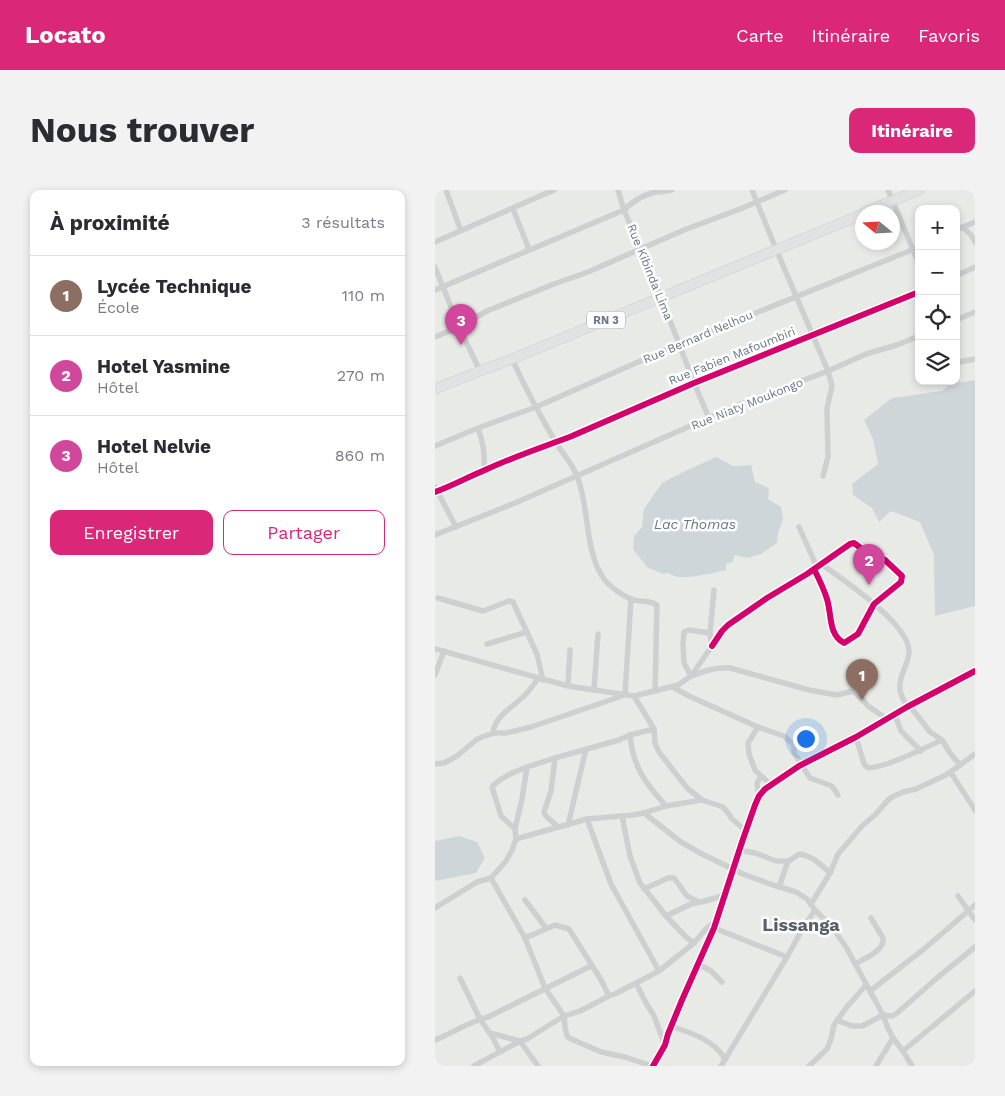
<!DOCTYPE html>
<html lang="fr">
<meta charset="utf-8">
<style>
:root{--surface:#fff;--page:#f2f2f3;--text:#2b2b33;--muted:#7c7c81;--line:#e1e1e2;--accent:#db2777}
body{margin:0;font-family:"Work Sans",sans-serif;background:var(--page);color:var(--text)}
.controls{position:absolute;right:15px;top:15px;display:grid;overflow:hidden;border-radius:10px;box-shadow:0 2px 8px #0003}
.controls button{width:45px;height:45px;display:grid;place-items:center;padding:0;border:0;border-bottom:1px solid var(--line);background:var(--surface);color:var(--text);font:25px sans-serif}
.compass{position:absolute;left:420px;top:15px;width:45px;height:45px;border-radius:50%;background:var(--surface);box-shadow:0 2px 8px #0003;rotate:288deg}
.you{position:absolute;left:370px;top:548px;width:18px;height:18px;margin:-12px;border:4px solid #fff;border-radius:50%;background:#1a73e8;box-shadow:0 0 0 8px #1a73e833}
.badge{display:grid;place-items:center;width:32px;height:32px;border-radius:50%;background:var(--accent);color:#fff;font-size:16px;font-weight:700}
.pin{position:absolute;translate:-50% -41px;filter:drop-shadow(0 1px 2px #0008)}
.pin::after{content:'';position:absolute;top:26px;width:18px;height:15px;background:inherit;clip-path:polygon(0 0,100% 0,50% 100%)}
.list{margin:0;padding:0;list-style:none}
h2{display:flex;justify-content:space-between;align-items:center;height:65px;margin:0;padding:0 20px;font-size:21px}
h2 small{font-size:16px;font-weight:400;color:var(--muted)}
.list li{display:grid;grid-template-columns:32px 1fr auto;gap:15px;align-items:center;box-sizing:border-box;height:80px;padding:0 20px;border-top:1px solid var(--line)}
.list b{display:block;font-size:19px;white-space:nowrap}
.list p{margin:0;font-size:16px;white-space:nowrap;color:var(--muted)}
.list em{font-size:16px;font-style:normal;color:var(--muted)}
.actions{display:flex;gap:10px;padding:15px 20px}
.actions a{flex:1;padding:11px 0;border:1px solid var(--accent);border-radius:10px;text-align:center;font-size:18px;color:var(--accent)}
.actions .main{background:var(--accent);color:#fff}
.icon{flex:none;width:28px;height:28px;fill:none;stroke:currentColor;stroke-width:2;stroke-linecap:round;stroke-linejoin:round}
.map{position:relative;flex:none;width:540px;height:876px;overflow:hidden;border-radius:10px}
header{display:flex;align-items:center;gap:30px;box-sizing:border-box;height:70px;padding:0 25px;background:var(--accent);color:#fff}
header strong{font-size:24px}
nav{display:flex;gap:28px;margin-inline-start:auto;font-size:18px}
.intro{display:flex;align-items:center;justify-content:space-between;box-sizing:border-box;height:120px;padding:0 30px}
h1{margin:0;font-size:35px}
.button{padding:12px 22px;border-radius:10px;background:var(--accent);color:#fff;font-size:18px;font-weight:700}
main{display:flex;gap:30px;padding:0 30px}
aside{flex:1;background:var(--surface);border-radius:10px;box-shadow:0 2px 8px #0003}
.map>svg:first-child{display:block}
.green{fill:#e8ebe5;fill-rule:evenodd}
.water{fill:#cfd6d9}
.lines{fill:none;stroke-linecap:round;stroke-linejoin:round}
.highway-casing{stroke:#d5d6d7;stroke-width:11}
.minor{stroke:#cecfd0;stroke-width:5.5}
.highway{stroke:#e1e2e3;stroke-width:9}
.cycleway-casing{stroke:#fff;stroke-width:9}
.cycleway{stroke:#d6006c;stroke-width:6}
.labels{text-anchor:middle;stroke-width:5;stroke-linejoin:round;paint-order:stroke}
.shield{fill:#fff;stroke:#95a0ab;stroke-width:1}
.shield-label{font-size:11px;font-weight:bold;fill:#687887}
.street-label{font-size:12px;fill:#687887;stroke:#fff}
.water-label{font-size:14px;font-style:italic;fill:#637983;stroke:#fff}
.district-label{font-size:18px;font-weight:bold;fill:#56616c;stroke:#fff}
</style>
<header>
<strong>Locato</strong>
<nav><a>Carte</a><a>Itinéraire</a><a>Favoris</a></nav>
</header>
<div class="intro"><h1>Nous trouver</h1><a class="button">Itinéraire</a></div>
<main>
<aside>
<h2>À proximité<small>3 résultats</small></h2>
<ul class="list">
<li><span class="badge" style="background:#8d6e63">1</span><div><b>Lycée Technique</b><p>École</p></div><em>110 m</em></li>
<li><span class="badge" style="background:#d1479c">2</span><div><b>Hotel Yasmine</b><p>Hôtel</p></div><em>270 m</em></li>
<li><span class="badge" style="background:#d1479c">3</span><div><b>Hotel Nelvie</b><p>Hôtel</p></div><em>860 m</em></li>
</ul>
<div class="actions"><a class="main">Enregistrer</a><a>Partager</a></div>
</aside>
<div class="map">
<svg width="540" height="876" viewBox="0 0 540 876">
<rect width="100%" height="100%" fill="#f8f8f7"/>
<path class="green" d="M 0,0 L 540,0 L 540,876 L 0,876 ZM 484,19 L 521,19 L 521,191 L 484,191 ZM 428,22 L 458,22 L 458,52 L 428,52 Z"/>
<g class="water">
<polygon points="540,190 540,416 500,426 499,365 485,332 456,321 444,332 437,318 418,305 417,294 443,274 438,249 429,230 457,208 507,201 515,194"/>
<path d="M 281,267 L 298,276 L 316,275 L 320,292 L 334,298 L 333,309 L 346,317 L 348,329 L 343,343 L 342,353 L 326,364 L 312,368 L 299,365 L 298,372 L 291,374 L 291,380 C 280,383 256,388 245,387 C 241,387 237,385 233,383 L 228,384 L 219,380 L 213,378 L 198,359 L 199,346 L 207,337 L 209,319 L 227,293 L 246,283 Z"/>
<polygon points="24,646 42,652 50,668 41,683 0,691 0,650 1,651"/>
</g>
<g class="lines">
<defs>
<g id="highway">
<polyline points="430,22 484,0"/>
<polyline points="0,199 45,181 77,169 428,24"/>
</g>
</defs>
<use href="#highway" class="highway-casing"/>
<g class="minor">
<polyline points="11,0 26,41"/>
<polyline points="183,0 189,20 226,107 259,193 274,228"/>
<polyline points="317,0 341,59 393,181 397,196 392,218 393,267 388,286"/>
<polyline points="453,0 484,74"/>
<polyline points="78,19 94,59"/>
<polyline points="528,37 536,45 540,52"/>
<polyline points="521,40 540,32"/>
<polyline points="0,52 119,0"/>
<polyline points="0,77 24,137 45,181"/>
<polyline points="521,86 540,77"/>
<path d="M 0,100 L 189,20 C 197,12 206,6 217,3 C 224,1 231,2 237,0"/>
<polyline points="521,130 540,122"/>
<polyline points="0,147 24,137 52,121 119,94 153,82 249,40 305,19 350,0"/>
<path d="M 77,169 C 90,197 104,224 120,251 C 127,263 137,273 142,286 C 155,318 149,361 169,389 C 174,396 188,406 196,409 C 205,413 214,409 222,415 L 220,501"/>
<polyline points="521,171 524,172 540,169"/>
<path d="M 43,238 C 48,251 50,267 49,280"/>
<polyline points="0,256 43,238 101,217 244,154 484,57"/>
<polyline points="0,297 21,337"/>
<path d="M 0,302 C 17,296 33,287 50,280 C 78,267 108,257 137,246 L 259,193 L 484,102"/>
<path d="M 364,337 L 380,373 L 386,374 C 407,389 475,434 474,462 C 474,474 463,486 465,499 C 465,505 470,511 472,517"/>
<polyline points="0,345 80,313 303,215 393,181 431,164 462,155 484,146"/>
<polyline points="3,408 48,421 74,411 78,412 102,464 108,490"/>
<polyline points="52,454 92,442"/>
<path d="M 277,456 L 287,441 L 293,435 L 332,408 L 372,384 L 415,354 L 419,353 L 427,359 L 450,370 L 467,386 L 466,392 L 439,414 L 423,444 L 409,453 C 393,444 397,425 392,409 C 389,399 384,389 379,379"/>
<polyline points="0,459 133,496 199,506 219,539 220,553 224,562 252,598 267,610 288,617 294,624 296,628 311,641"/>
<polyline points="0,485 9,461"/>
<path d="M 256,486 C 270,481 280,477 295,478 L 374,500 L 402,505 L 418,501 L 426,508 L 433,516 L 452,529"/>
<polyline points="256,486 277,456 275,443 279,400"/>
<polyline points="133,496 135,460"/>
<polyline points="237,497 256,507 323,537 349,546 359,555 359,563 375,588 397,596 403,605"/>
<polyline points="159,500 163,444"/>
<polyline points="199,506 243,495 256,486 249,473 248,455 249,442 254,440 275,443"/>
<polyline points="475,516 495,542 507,550 515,563 525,575 540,564"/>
<polyline points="460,525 466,541 486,561"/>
<polyline points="323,537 313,553 314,564 320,580 335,594"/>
<path d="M 59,543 L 58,542 C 61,524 80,516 91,504 C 96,499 99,493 104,488"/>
<path d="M 195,545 C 198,577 210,593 231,616"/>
<path d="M 421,547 L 429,574 C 430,575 430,576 432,577 C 442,582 496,555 507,550"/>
<polyline points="120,568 116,601 109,622 110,625 123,637"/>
<polyline points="0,574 9,573 22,566 41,550 47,547 59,543 71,543 96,537 184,507 190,504 196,409"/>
<polyline points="516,583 540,620"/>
<polyline points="324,606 322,594 325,587"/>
<polyline points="209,623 246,652 267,664 308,684 335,694 361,702 372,709 380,720 397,737 411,757 448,825 453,838 458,848 468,861 477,876"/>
<polyline points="187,626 195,666 205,693 231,726 251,747 259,753"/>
<polyline points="152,629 176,694 224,781"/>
<polyline points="133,635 151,559"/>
<path d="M 80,639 L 66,626 L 57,597 C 66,587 80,582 92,577"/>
<polyline points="81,649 152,629 198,625 209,623 231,616 267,610"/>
<path d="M 304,660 L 320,663 L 341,671 L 354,671 L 364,664 C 378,666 385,674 395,683"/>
<polyline points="56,688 90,748 110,798 129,826 130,837 132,846 134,848 166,862 190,867 217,876"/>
<polyline points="344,697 353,671"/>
<polyline points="209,699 233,688 239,688 252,706 264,712"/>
<polyline points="523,706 540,730"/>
<polyline points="90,710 111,738"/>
<polyline points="376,714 395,683 403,664 428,635 440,625 453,610 457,607 468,602 481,599 511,585 525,575"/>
<polyline points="0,718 42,692 56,688 71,671 77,660 81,649 80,639 87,609 92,577 120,568 184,550 195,545 219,539"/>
<polyline points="231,726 256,714 270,711 290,705"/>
<polyline points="279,738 352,767"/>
<polyline points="90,748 120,735 134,739 165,788 174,806"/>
<polyline points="263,774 276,781 287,792"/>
<path d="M 420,774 C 430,768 450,761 448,748 L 436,728"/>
<polyline points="25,788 45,829 58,848 65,862"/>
<polyline points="201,793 211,813 219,826 230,855"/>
<polyline points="435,801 489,759 540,715"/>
<polyline points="402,830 417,836 427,836 448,825 457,826 461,824 502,788 540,757"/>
<path d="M 236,836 C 256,843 279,850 290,869"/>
<polyline points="55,843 85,851 103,876"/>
<path d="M 0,850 C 18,843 35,831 53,827 L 156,776"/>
<polyline points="468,861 540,801"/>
<polyline points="39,876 85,851 92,849 129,826 145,821 174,806 182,803 224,781 259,753 270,740 280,732"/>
<polyline points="218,876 230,855 233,844 247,810 279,738 307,652 320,615 324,606 330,599 364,576 421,547 472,517 540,481"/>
<polyline points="286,876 352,767 368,738 380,720"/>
<polyline points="374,876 392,859 396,849 399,835 411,818 431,795"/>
<polyline points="441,876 458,848"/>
</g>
<use href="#highway" class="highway"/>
<defs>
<g id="cycleway">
<path d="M 0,302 C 17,296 33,287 50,280 C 78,267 108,257 137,246 L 259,193 L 484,102"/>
<path d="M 277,456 L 287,441 L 293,435 L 332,408 L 372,384 L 415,354 L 419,353 L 427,359 L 450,370 L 467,386 L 466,392 L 439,414 L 423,444 L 409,453 C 393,444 397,425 392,409 C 389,399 384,389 379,379"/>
<polyline points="218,876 230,855 233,844 247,810 279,738 307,652 320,615 324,606 330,599 364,576 421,547 472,517 540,481"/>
</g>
</defs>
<use href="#cycleway" class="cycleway-casing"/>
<use href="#cycleway" class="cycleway"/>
</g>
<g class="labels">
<rect class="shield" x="152" y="121.5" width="38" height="17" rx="4"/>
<g class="shield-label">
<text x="171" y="134">RN 3</text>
</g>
<g class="street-label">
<text transform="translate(215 82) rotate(68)" y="4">Rue Kibinda Lima</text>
<text transform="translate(263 147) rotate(-23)" y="4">Rue Bernard Nelhou</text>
<text transform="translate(297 166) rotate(-22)" y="4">Rue Fabien Mafoumbiri</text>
<text transform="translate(312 214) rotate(-22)" y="4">Rue Niaty Moukongo</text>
</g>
<g class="water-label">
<text x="260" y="339">Lac Thomas</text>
</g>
<g class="district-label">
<text x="366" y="741">Lissanga</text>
</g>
</g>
</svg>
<div class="controls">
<button>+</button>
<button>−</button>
<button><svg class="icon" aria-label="locate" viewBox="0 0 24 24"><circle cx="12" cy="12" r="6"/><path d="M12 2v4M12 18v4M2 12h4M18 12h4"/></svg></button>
<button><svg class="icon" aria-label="layers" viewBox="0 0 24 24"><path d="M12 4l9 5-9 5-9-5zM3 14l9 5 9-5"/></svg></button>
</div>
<svg class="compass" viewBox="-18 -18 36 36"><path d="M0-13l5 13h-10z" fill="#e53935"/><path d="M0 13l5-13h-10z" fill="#7c7c81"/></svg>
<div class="you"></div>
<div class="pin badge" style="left:427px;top:510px;background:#8d6e63">1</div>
<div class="pin badge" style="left:434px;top:395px;background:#d1479c">2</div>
<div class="pin badge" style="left:26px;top:155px;background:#d1479c">3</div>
</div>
</main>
